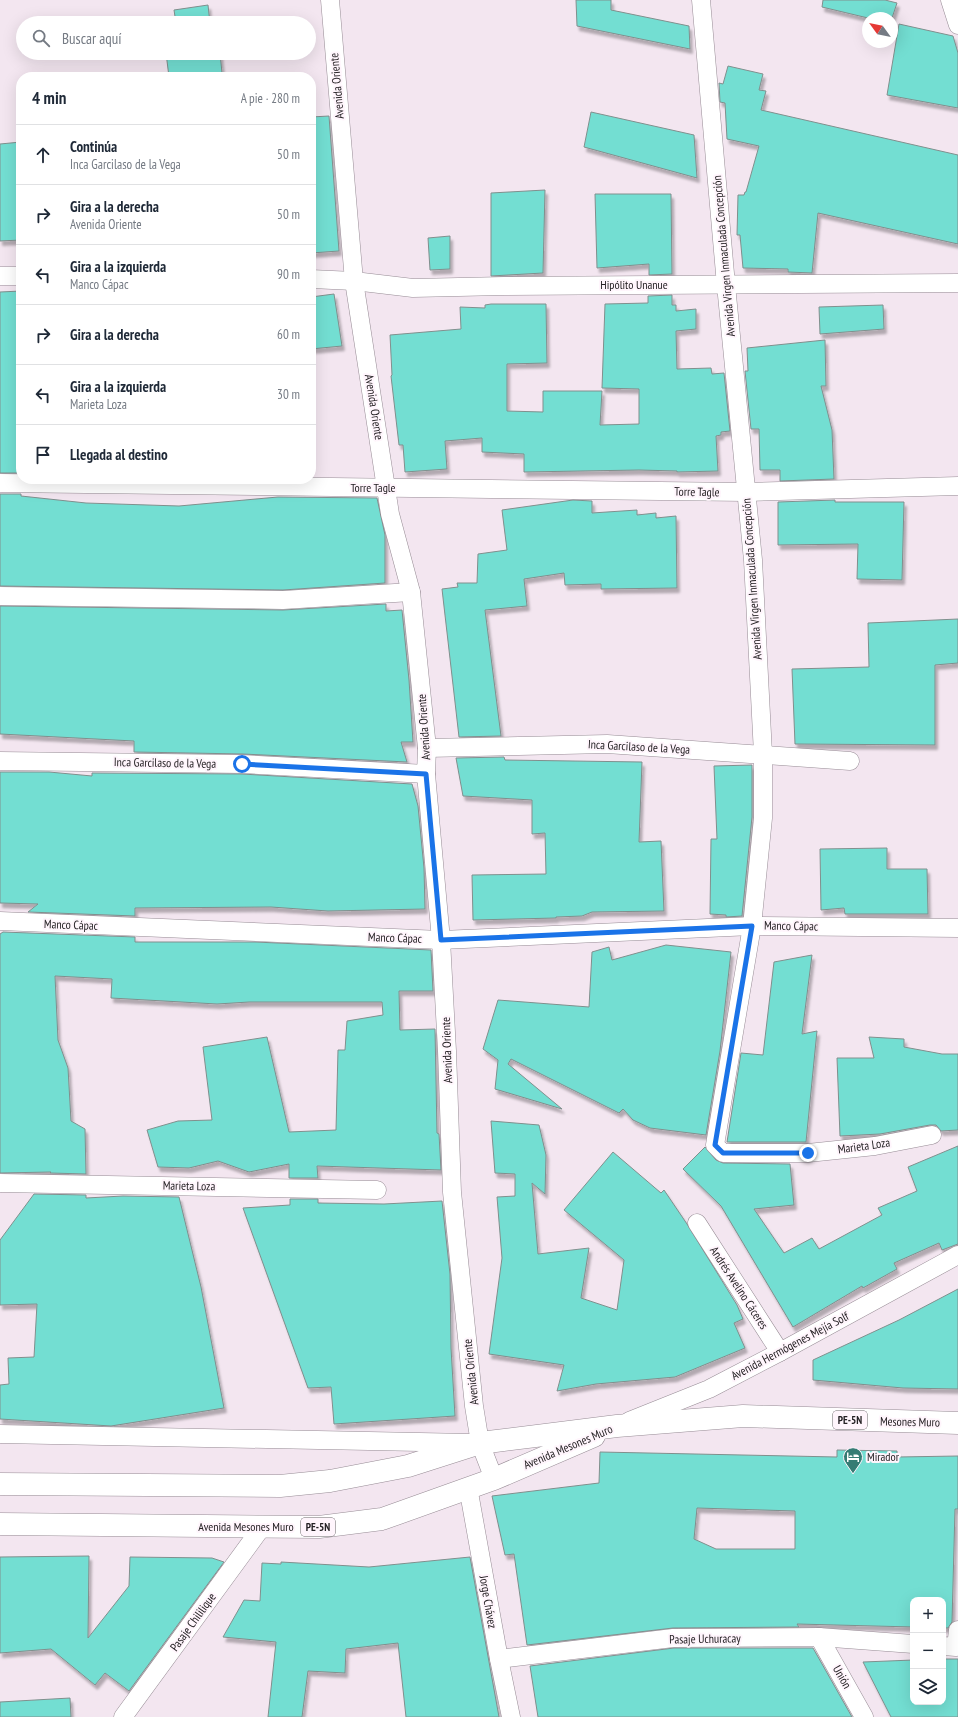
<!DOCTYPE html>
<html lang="es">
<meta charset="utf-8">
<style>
:root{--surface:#fff;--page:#f2f2f3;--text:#1f2937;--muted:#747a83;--line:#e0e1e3}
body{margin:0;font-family:"PT Sans Narrow",sans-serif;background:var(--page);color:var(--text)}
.controls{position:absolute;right:12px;bottom:12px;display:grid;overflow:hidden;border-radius:8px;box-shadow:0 4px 16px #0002}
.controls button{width:36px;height:36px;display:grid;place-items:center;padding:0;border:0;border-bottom:1px solid var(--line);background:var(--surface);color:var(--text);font:20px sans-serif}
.compass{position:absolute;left:862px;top:12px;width:36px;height:36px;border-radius:50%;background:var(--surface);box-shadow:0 4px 16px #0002;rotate:303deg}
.stop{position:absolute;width:12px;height:12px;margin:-9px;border:3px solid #1a73e8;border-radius:50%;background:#fff}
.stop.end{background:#1a73e8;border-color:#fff;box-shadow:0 1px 4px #0008}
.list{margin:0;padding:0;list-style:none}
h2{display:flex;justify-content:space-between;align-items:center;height:52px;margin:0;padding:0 16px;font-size:17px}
h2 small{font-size:13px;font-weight:400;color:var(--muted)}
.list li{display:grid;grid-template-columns:26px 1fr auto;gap:12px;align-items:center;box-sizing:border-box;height:60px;padding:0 16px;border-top:1px solid var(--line)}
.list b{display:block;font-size:15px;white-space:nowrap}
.list p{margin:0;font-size:13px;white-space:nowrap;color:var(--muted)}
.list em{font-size:13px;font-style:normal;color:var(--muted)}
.icon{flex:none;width:22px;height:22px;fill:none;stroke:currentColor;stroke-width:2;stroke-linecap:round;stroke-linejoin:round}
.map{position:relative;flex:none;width:958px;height:1717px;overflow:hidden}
.search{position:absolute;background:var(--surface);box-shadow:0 4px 16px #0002;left:16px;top:16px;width:300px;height:44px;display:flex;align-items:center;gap:10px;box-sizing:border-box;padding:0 14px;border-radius:22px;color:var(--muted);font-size:15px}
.panel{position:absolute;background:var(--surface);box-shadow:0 4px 16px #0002;left:16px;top:72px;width:300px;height:412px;border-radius:16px}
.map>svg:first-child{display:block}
.building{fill:#73ded2;stroke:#808f8d;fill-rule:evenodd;filter:url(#shadow)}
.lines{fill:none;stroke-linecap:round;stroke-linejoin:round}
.minor-casing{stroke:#978c95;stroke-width:19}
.trunk-casing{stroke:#978c95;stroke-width:23}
.minor{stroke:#fff;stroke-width:18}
.trunk{stroke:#fff;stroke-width:22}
.route{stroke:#1a73e8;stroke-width:5}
.labels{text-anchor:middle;stroke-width:4;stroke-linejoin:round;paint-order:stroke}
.shield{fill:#fff5fc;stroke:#666165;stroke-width:1}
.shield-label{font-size:11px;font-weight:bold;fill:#252124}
.street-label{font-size:12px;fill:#252124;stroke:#fff5fc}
.poi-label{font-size:12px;fill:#252124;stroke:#fff5fc;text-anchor:start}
</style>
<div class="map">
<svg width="958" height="1717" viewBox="0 0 958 1717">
<defs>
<filter id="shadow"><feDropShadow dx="2.5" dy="4.5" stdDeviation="1" flood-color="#0004"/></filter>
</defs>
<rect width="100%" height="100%" fill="#f3e6f0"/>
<g class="building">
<polygon points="576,0 611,0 611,10 689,26 690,49 577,26"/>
<polygon points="823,0 885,0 897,3 892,18 868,18 822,7"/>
<polygon points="208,5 210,23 176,23 174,10"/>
<polygon points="899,24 953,36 958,53 958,108 887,95"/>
<polygon points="166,53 220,53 222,73 169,77"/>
<polygon points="728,66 763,74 759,90 766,91 761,110 958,155 958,244 818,213 812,273 788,272 788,269 743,268 740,235 737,235 738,195 744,195 745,192 746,192 759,146 727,139 725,103 720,102 719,83 723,84"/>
<polygon points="591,112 694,135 697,178 584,147"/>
<polygon points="329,116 339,251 311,253 311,117"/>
<polygon points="21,142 21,240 0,241 0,144"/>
<polygon points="545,190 543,273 491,276 491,193"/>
<polygon points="595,194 671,194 672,274 649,275 649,264 597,268"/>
<polygon points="450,236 450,269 430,270 428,238"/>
<polygon points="21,291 21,473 0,473 0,292"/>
<polygon points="334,294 342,346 311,349 311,297"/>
<polygon points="672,295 672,305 676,305 676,311 696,309 696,329 676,331 677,369 711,368 712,374 724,373 730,431 721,432 721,435 716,436 718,471 677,472 677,471 639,470 524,472 524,454 482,452 482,438 445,441 447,469 405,472 403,445 399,445 391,376 392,375 390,335 461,329 460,307 485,308 485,305 491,304 546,304 547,363 507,364 507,411 543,412 543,391 602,391 600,425 639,424 639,389 602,388 605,304 648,303 648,296"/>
<polygon points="883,305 884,329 820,334 819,307"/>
<polygon points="825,340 826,386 821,386 832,430 834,479 780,481 780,470 760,470 759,429 751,429 745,371 748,371 747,348"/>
<polygon points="0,494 21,494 21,496 86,503 179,506 278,497 377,498 385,535 385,583 283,590 0,586"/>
<polygon points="573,500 592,501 592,513 637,510 637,515 656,513 656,518 676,516 677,588 601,589 601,584 565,585 564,573 524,579 527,606 485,610 501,736 459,737 442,589 458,587 457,583 477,583 478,554 507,550 502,510"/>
<polygon points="835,500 835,502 904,502 902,580 857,579 858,544 778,545 778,502"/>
<polygon points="386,604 386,611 402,610 409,680 413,742 401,742 407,762 243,754 134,752 134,741 0,734 0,606 283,610"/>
<polygon points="958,619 958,663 935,665 935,745 795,744 792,669 869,667 868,623"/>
<polygon points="504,757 505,760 642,762 639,842 661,841 664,911 592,912 582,916 556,917 556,918 473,920 472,875 546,874 545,833 532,834 532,800 463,796 456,758"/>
<polygon points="752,765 752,817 742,916 726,917 726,915 710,914 711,839 717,839 714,766"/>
<polygon points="0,772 49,772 92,776 92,773 242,774 412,784 418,806 424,868 425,909 328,911 271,907 135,908 135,916 28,912 38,904 0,903"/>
<polygon points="887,848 887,869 927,869 928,914 845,914 844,908 821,910 820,849"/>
<polygon points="3,932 135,937 135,942 255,942 431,950 433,991 399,991 400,1030 435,1029 437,1133 439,1134 441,1170 317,1166 318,1178 289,1178 289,1164 249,1172 218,1161 189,1168 158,1167 147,1130 178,1121 212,1120 203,1047 267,1037 289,1132 336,1130 338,1050 345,1050 347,1021 383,1015 382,1002 249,1002 217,1004 111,998 112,979 55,976 58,1040 68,1068 71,1121 85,1129 86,1174 50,1173 51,1172 0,1173 0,934"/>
<polygon points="666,945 731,952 720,1051 706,1135 650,1128 633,1120 623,1109 619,1113 511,1059 508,1064 562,1109 495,1089 498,1060 483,1049 498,1000 589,1007 592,952 609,947 612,960"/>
<polygon points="812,955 802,1034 817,1031 806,1142 727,1142 741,1053 763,1055 774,962"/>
<polygon points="869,1037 904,1039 904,1047 942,1054 958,1054 958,1130 941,1131 936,1125 930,1125 880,1134 840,1136 837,1058 874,1058"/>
<polygon points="491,1121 539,1125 546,1155 545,1194 532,1183 538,1254 589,1248 581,1298 617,1310 624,1260 564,1210 613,1152 661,1193 664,1190 687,1224 737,1305 743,1319 734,1323 745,1348 675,1377 596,1384 557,1391 564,1365 489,1354 502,1258 497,1197 515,1196 515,1174 495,1173"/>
<polygon points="958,1146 958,1244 942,1250 939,1243 894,1263 897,1269 863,1288 862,1286 793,1327 721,1206 683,1169 705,1147 716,1160 723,1163 790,1164 794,1205 754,1209 784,1253 812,1238 819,1249 882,1215 878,1208 917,1191 908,1167"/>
<polygon points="34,1194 86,1195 86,1198 123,1196 179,1197 201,1287 224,1408 111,1426 0,1419 0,1385 9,1384 8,1358 34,1357 37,1304 0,1305 0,1240"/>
<polygon points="290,1199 318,1199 318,1203 384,1204 442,1201 450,1274 451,1348 455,1416 334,1424 331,1387 308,1388 243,1208 290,1205"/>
<polygon points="958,1289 958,1389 903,1388 813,1380 813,1360 899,1320"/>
<path d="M 837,1450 L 897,1451 L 897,1457 L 958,1456 L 958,1509 L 955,1509 L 952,1622 L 948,1628 L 943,1628 L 943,1600 L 913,1600 L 913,1627 L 797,1624 L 799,1627 L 673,1628 L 527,1645 L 514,1554 L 505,1555 L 492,1496 L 599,1483 L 600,1452 L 837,1457 ZM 697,1508 L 795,1511 L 795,1549 L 716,1549 L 694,1539 Z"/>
<polygon points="89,1556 88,1638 129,1586 130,1557 212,1558 224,1562 129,1691 105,1673 95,1685 51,1649 0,1653 0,1557"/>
<polygon points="470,1557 499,1717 406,1717 398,1643 346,1649 345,1673 308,1671 302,1717 268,1717 276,1642 223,1637 244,1600 260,1601 262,1563 281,1564 281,1562 369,1567"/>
<polygon points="674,1648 813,1648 852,1717 538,1717 530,1666"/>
<polygon points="943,1659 958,1659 958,1717 891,1717 863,1662 913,1660 913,1702 943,1702"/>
<polygon points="70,1698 71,1717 0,1717 0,1702"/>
</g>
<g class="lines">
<defs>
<g id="minor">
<polyline points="330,0 354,281 390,514 411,592 427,748 426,774 441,940 447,1051 452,1192 474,1406 480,1443 494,1479"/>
<polyline points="701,0 726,285 753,560 763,754 763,818 752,926 715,1145 723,1153 808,1153 875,1146 932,1135"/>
<polyline points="950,0 958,25"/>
<polyline points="0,276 21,276"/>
<polyline points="311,279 354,281 413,288 504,286 958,283"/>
<polyline points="0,483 746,492 958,486"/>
<polyline points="0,596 283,600 411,592"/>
<polyline points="427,748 607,744 850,761"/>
<polyline points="0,761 242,764 426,774"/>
<polyline points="0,921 441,940 752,926 958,928"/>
<polyline points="0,1183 377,1190"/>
<polyline points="697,1223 780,1352"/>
<polyline points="629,1421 709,1389 780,1352 958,1255"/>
<polyline points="0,1434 471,1443"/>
<polyline points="468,1487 499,1659 511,1717"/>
<polyline points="819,1637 864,1717"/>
<polyline points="943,1646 956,1647 958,1630"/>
<polyline points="499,1659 673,1638 819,1637 913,1644"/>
<polyline points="123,1717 262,1527"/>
</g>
<g id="trunk">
<polyline points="0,1484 280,1486 330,1481 408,1466 480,1443 617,1426 743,1416 958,1423"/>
<polyline points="0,1524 319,1527 382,1519 494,1479 594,1436"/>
</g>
</defs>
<use href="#minor" class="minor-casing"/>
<use href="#trunk" class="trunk-casing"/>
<use href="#minor" class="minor"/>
<use href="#trunk" class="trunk"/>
</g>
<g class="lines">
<polyline class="route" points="242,764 426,774 441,940 752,926 715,1145 723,1153 808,1153"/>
</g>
<defs>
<symbol id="hotel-pin" viewBox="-11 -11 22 30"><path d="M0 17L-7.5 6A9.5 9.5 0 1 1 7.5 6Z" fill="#357c74" stroke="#fff5fc"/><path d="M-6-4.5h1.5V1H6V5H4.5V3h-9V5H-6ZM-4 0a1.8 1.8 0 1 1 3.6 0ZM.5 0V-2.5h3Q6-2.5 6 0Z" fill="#fff"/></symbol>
</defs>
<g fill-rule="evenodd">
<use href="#hotel-pin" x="842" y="1446" width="22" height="30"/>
</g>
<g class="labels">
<g class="shield">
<rect x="833" y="1411" width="34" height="18" rx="3"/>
<rect x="301" y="1518" width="34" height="18" rx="3"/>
</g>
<g class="shield-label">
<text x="850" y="1424">PE-5N</text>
<text x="318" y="1531">PE-5N</text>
</g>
<g class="street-label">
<text transform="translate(337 86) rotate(-95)" y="4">Avenida Oriente</text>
<text transform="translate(724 256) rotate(-95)" y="4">Avenida Virgen Inmaculada Concepción</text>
<text x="634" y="289">Hipólito Unanue</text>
<text transform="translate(374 407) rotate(81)" y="4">Avenida Oriente</text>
<text x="373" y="492">Torre Tagle</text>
<text transform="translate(697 492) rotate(1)" y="4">Torre Tagle</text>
<text transform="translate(752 579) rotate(-94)" y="4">Avenida Virgen Inmaculada Concepción</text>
<text transform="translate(424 727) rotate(-94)" y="4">Avenida Oriente</text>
<text transform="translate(639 747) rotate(3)" y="4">Inca Garcilaso de la Vega</text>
<text transform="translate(165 763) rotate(1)" y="4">Inca Garcilaso de la Vega</text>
<text transform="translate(71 925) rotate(2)" y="4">Manco Cápac</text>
<text transform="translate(791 926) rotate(1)" y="4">Manco Cápac</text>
<text transform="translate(395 938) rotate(2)" y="4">Manco Cápac</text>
<text transform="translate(447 1050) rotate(-92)" y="4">Avenida Oriente</text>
<text transform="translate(864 1146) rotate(-8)" y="4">Marieta Loza</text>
<text transform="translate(189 1186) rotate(1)" y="4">Marieta Loza</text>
<text transform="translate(739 1288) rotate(57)" y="4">Andrés Avelino Cáceres</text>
<text transform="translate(790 1346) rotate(-28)" y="4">Avenida Hermógenes Mejía Solf</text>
<text transform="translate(471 1372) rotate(-96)" y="4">Avenida Oriente</text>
<text transform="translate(910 1422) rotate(1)" y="4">Mesones Muro</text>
<text transform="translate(568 1447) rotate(-23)" y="4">Avenida Mesones Muro</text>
<text x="246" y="1531">Avenida Mesones Muro</text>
<text transform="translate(488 1602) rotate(80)" y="4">Jorge Chávez</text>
<text transform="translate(193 1622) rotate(-54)" y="4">Pasaje Chililique</text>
<text transform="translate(705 1639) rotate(-1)" y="4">Pasaje Uchuracay</text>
<text transform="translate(842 1677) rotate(61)" y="4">Unión</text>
</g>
<g class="poi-label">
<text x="867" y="1461">Mirador</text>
</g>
</g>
</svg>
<div class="controls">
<button>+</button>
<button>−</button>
<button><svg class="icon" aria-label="layers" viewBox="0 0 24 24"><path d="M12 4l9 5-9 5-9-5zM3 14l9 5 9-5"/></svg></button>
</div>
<svg class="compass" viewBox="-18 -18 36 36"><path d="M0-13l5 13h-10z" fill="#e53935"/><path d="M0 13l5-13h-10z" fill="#747a83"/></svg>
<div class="stop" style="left:242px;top:764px"></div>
<div class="stop end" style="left:808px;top:1153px"></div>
<div class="search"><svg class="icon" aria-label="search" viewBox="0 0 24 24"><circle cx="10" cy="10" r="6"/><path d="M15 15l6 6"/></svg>Buscar aquí</div>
<section class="panel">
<h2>4 min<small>A pie · 280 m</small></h2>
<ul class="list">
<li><svg class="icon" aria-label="ahead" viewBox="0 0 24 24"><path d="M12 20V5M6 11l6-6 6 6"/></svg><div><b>Continúa</b><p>Inca Garcilaso de la Vega</p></div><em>50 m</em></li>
<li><svg class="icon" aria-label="right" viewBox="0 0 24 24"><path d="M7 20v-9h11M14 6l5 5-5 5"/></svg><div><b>Gira a la derecha</b><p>Avenida Oriente</p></div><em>50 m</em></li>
<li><svg class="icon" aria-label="left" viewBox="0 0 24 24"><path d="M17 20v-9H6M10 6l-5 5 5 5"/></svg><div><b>Gira a la izquierda</b><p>Manco Cápac</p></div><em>90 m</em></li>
<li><svg class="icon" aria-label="right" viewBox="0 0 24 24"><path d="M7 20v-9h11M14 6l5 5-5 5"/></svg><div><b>Gira a la derecha</b></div><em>60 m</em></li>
<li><svg class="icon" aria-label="left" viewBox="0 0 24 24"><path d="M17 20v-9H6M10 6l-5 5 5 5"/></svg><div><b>Gira a la izquierda</b><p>Marieta Loza</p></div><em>30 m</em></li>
<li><svg class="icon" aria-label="arrive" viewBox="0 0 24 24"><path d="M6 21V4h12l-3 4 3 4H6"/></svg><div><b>Llegada al destino</b></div></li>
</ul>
</section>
</div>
